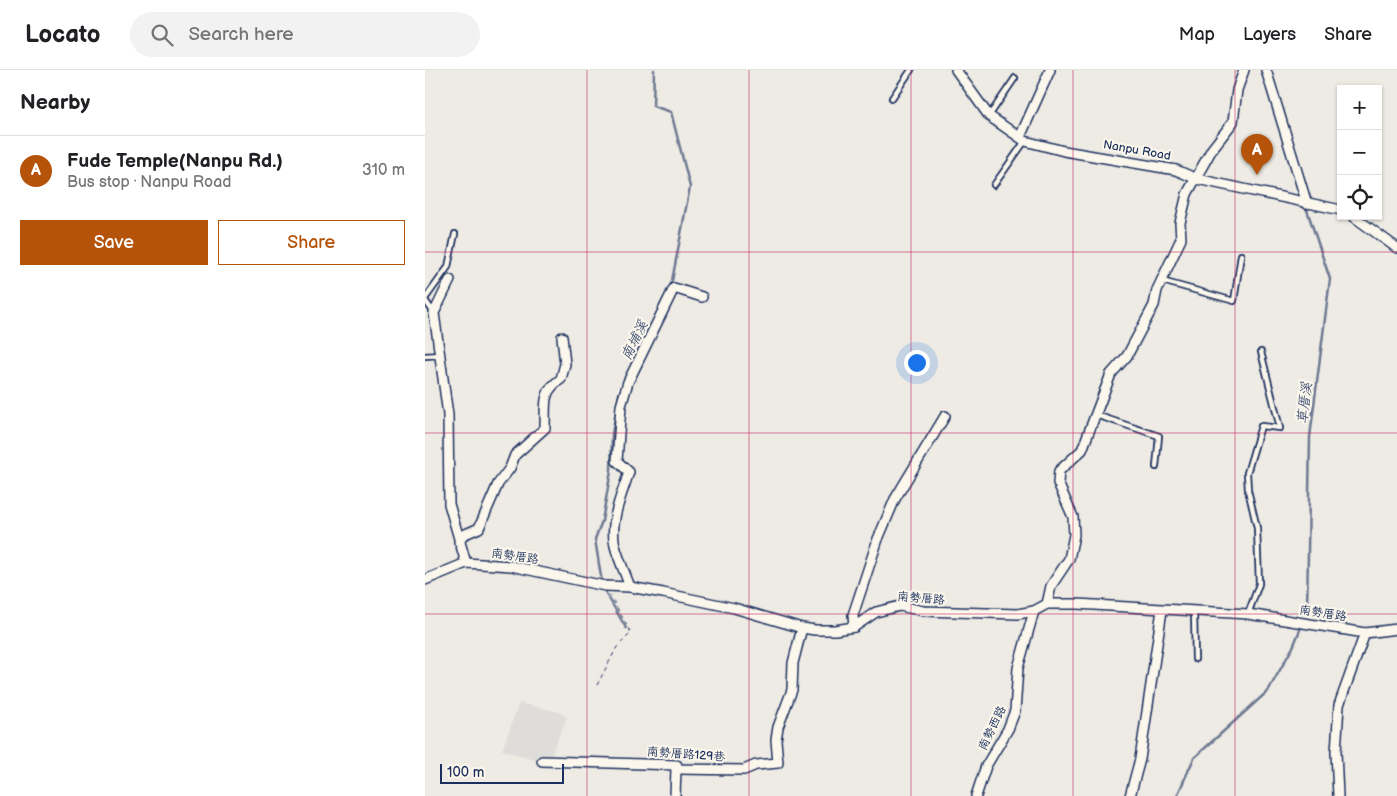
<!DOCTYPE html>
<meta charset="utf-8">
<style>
:root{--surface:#fff;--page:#f2f2f2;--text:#202124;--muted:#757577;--line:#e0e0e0;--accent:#b45309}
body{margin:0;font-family:"Balsamiq Sans","LXGW WenKai TC",sans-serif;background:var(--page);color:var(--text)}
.controls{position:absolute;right:15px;top:15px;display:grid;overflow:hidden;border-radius:0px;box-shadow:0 1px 4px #0004}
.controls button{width:45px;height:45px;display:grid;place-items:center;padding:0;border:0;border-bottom:1px solid var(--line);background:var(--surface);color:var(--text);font:25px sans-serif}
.scale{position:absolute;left:15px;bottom:12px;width:124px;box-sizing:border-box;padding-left:5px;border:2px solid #1b2f5e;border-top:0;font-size:14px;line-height:18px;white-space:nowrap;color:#1b2f5e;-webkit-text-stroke:4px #fbf7ec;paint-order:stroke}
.you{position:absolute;left:491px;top:292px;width:18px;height:18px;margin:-12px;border:4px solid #fff;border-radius:50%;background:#1a73e8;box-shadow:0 0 0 8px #1a73e833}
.badge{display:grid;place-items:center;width:32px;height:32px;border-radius:50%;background:var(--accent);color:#fff;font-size:16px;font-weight:700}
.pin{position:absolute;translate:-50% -41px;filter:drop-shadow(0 1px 2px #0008)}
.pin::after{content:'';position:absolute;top:26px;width:18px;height:15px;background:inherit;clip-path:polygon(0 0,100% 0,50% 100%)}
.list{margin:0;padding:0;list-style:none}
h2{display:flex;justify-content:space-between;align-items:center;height:65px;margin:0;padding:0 20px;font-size:21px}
h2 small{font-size:16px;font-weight:400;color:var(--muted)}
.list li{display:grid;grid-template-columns:32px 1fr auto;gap:15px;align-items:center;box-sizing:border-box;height:70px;padding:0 20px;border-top:1px solid var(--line)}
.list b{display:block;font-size:19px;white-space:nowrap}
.list p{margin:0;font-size:16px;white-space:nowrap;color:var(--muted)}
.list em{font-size:16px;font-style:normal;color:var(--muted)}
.actions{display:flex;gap:10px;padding:15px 20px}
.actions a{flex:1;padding:11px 0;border:1px solid var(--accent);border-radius:0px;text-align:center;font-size:18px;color:var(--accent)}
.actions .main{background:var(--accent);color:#fff}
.icon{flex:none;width:28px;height:28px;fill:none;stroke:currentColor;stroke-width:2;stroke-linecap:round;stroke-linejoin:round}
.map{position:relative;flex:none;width:972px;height:726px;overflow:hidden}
header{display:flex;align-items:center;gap:30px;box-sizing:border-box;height:70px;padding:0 25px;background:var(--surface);border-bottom:1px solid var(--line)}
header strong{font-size:24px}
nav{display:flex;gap:28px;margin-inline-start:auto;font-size:18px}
.search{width:350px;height:45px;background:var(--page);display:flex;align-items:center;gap:12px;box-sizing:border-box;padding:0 18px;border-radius:28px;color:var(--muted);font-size:19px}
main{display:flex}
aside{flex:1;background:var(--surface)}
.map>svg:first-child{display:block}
.built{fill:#deddda}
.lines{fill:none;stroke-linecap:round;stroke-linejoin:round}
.stream{stroke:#6d7892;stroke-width:2.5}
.service-casing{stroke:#1b2f5e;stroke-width:8}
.minor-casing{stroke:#1b2f5e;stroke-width:12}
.path{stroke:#1b2f5e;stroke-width:1;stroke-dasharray:4 4;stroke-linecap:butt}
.service{stroke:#fbf7ec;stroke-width:4.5}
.minor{stroke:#fbf7ec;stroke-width:9}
.grid{fill:none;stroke:#c2185b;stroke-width:1;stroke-opacity:0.55}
.labels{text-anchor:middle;stroke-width:4;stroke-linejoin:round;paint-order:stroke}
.street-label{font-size:12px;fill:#1b2f5e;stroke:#fbf7ec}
.water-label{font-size:14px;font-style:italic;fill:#445378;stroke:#fbf7ec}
</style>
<header>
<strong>Locato</strong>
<div class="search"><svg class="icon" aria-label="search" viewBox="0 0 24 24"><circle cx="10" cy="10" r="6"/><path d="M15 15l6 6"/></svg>Search here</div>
<nav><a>Map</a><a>Layers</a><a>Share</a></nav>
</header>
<main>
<aside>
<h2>Nearby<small></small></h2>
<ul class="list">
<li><span class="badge">A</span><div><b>Fude Temple(Nanpu Rd.)</b><p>Bus stop · Nanpu Road</p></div><em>310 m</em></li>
</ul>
<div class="actions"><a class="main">Save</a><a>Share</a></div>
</aside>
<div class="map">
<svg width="972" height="726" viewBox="0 0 972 726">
<rect width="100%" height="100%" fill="#eeebe4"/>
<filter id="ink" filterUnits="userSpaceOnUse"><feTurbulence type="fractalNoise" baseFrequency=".02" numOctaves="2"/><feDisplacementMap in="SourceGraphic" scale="10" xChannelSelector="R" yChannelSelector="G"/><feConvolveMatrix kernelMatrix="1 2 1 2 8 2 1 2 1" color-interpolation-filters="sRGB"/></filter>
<g filter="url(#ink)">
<polygon class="built" points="94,633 135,642 142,647 123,693 77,680"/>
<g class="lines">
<g class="stream">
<polyline points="229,0 228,36 246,42 265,117 246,216"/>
<polyline points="881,137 905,209 885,367 882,540"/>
<polyline points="177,513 170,469 177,451 186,401 187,364 194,324 198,315"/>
<polyline points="178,518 201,558"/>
<polyline points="752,726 769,688 843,621 868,577 877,555"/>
</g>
<defs>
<g id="service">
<polyline points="467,28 486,0"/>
<polyline points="564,46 590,8"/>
<polyline points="569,115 600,71"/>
<polyline points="737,211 809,231 816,185"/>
<polyline points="0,229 23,197 30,164"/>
<polyline points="0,230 9,243"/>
<polyline points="0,286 15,285"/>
<polyline points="671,345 734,366 731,397"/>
<polyline points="769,542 770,589"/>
<polyline points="823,544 834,514 832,458 823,420 822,403 836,356 855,358 836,282"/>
</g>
<g id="minor">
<polyline points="531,0 564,46 600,71 639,81 751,100 772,109 916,140"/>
<polyline points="841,0 882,134"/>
<polyline points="595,67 625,0"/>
<polyline points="928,146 972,178"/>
<polyline points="25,210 9,243 23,345 24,434 41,493"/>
<path d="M 34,472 L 38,465 L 54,458 L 73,414 L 85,398 L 90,385 L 120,358 C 121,335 116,322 136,309 L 140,294 L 137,267"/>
<polyline points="0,510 41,493 86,496 180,516 205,517 238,523 309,538 377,558 390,560 410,560 429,557 451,542 475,536 498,541 593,544 609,541 622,534 652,534 823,544 940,563 972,559"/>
<path d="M 205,517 C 200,503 194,490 190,476 C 184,452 197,424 204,402 L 192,391 L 196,336 L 203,312 L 249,218 L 277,227"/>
<polyline points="622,534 626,516 644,489 649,465 648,447 633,413 634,401 657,380 686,304 702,286 729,235 732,220 756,169 755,153 762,124 787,79 808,52 812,20 819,0"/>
<polyline points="429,557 428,545 453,469 470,429 520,346"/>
<polyline points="117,691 252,695 251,699 319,700 331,695 353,693 351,670 353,657 367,620 368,593 377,558"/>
<polyline points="250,726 251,699"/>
<polyline points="551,726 561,696 583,659 590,641 593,598 609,541"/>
<polyline points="705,726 715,689 737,540"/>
<polyline points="913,726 911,682 914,635 940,563"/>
</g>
</defs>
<use href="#service" class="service-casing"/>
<use href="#minor" class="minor-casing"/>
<polyline class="path" points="172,615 192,577 206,563 185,525"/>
<use href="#service" class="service"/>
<use href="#minor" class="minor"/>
</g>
</g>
<path class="grid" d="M 162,0 L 162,726M 324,0 L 324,726M 486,0 L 486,726M 648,0 L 648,726M 810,0 L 810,726M 0,182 L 972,182M 0,363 L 972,363M 0,544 L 972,544"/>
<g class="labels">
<g class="street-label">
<text transform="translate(712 80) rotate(10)" y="4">Nanpu Road</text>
<text transform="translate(90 486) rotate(8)" y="4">南勢厝路</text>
<text transform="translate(496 528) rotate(5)" y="4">南勢厝路</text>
<text transform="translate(898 543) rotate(9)" y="4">南勢厝路</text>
<text transform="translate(567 658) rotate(-64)" y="4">南勢西路</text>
<text transform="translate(261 684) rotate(4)" y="4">南勢厝路129巷</text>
</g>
<g class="water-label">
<text transform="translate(209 270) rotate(-64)" y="5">南埔溪</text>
<text transform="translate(879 333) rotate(-83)" y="5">草厝溪</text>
</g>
</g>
</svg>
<div class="controls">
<button>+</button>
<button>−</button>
<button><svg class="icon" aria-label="locate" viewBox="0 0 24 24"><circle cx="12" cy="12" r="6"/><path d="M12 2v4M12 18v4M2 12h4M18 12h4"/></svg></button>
</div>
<div class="scale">100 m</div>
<div class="you"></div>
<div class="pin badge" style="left:832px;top:105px">A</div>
</div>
</main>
